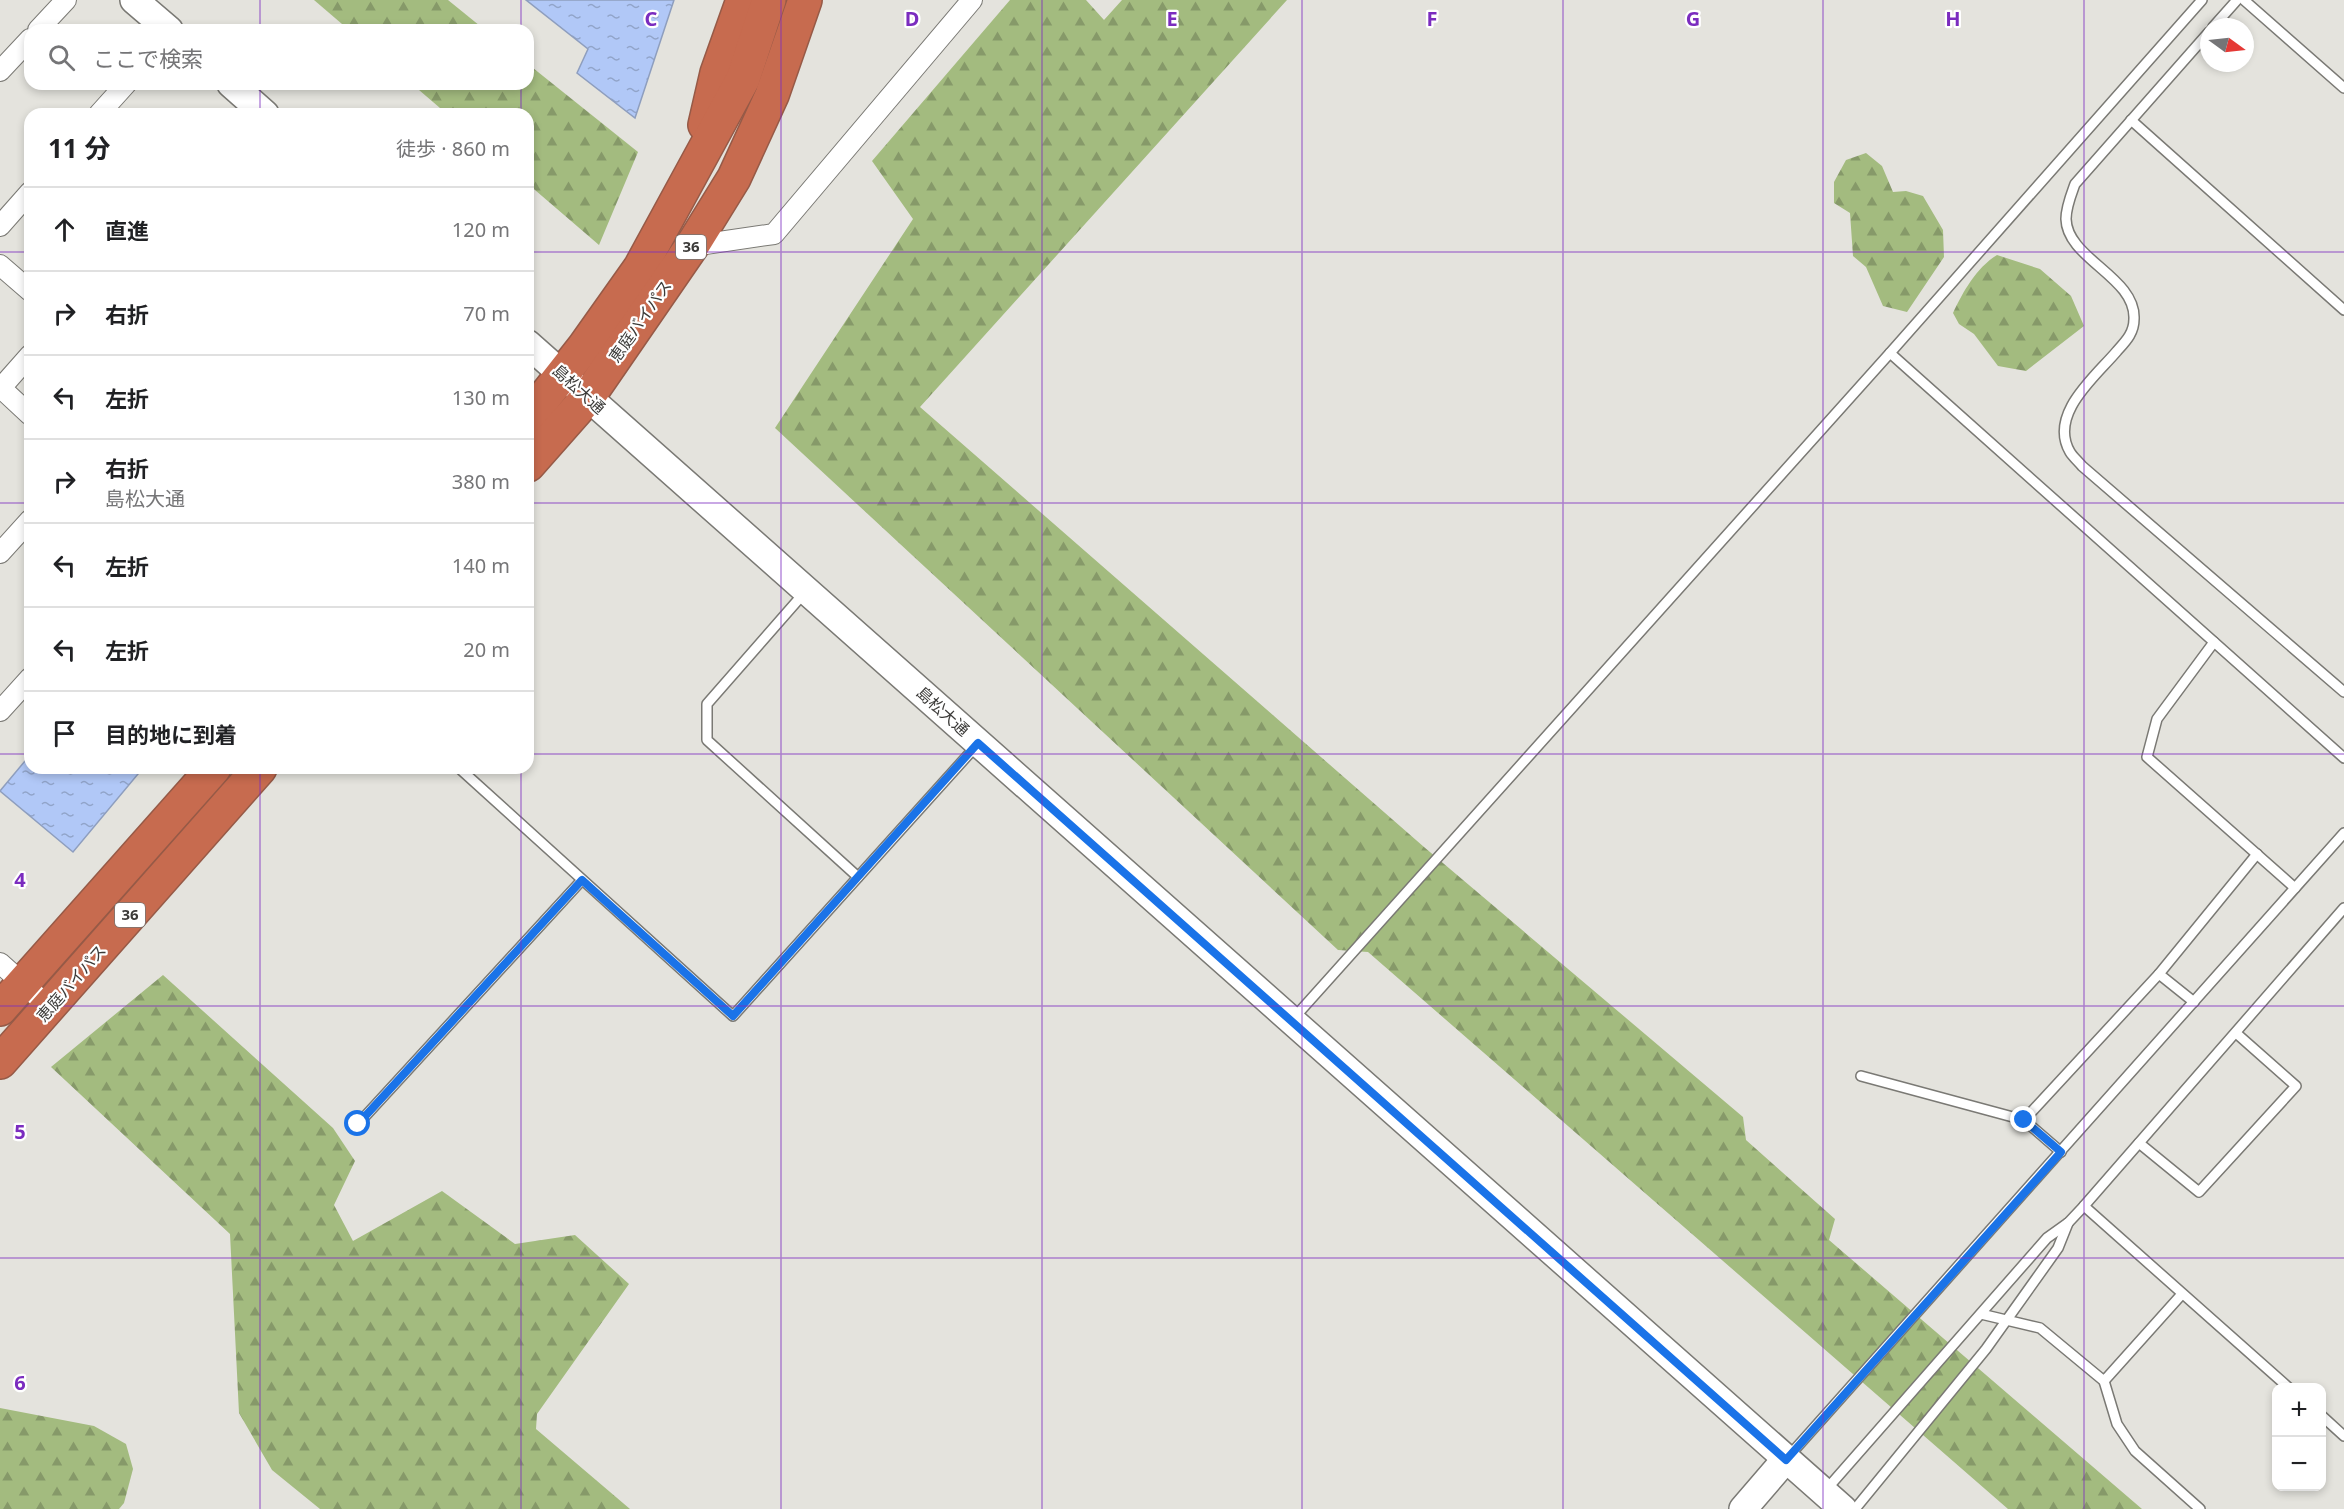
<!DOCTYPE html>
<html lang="ja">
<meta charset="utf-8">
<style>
:root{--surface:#fff;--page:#f6f6f6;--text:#202124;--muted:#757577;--line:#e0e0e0}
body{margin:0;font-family:"Noto Sans","Noto Sans JP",sans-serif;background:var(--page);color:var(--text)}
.controls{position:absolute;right:18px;bottom:18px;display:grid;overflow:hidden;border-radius:12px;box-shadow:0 3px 9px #0003}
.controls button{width:54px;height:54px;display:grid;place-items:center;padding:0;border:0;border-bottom:2px solid var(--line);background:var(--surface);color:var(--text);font:30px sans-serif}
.compass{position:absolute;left:2200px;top:18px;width:54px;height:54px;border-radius:50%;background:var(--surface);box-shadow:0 3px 9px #0003;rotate:105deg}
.stop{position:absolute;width:18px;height:18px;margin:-14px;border:4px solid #1a73e8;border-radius:50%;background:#fff}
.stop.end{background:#1a73e8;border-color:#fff;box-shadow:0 2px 6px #0008}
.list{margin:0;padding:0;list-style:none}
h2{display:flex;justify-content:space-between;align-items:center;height:78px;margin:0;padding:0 24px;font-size:26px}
h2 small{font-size:20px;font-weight:400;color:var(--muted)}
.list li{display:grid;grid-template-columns:39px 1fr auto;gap:18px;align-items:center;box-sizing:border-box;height:84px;padding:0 24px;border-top:2px solid var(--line)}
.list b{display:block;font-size:22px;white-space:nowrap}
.list p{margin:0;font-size:20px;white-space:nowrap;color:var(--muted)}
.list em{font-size:20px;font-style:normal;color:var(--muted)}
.icon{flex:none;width:33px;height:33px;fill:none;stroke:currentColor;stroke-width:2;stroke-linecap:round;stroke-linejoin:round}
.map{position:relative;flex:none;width:2344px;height:1509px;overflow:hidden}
.search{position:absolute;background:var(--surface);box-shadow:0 3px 9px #0003;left:24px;top:24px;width:510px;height:66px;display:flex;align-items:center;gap:15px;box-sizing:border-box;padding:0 21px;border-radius:18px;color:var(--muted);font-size:22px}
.panel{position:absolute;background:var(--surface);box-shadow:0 3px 9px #0003;left:24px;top:108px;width:510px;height:666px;border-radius:18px}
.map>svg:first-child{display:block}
.forest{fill:url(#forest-firs)}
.water{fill:url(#water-ripples);stroke:#8e9ebe;stroke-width:1.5}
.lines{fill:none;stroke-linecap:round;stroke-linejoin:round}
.lane-casing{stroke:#7a7974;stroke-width:12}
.street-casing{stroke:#7a7974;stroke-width:22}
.secondary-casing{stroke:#7a7974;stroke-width:30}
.highway-casing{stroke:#965a47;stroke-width:36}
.lane{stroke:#fff;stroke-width:9}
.street{stroke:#fff;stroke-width:20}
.secondary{stroke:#fff;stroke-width:27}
.highway{stroke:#c76b4f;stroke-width:33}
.route{stroke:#1a73e8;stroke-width:8}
.grid{fill:none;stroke:#7b2cbf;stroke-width:1.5;stroke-opacity:0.55}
.labels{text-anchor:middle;stroke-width:4.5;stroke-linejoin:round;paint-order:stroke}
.shield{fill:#fff;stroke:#767674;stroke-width:1.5}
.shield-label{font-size:15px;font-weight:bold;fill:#3c3b39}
.street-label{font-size:16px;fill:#3c3b39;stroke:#fff}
.grid-label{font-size:20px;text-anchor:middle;font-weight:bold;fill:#7b2cbf;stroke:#fff;stroke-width:4.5;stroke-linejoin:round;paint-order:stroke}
</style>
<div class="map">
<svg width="2344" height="1509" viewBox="0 0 2344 1509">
<defs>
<pattern id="forest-firs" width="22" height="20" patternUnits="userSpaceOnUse" patternTransform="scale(1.5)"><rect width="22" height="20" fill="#a3bb7f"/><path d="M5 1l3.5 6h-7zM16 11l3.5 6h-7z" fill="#869969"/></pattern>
<pattern id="water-ripples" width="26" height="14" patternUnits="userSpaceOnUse" patternTransform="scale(1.5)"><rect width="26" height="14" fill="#b1c8f7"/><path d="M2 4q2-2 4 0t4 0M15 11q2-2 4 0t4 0" fill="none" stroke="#91a4c9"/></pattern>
</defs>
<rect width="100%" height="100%" fill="#e4e3dd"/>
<g class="forest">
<polygon points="314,0 448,0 485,30 349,30"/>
<polygon points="1010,0 1086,0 1104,20 1122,0 1287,0 920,407 1424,847 1743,1117 1746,1140 1835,1219 1829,1240 2142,1509 2008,1509 1368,952 1338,950 775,428 913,219 872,161"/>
<polygon points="528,64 638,152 599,245 528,184 528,114 447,114 412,84 528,84"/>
<polygon points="1866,153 1882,166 1893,192 1906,191 1923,196 1943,230 1944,257 1907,312 1883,306 1866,267 1853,256 1850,213 1834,203 1834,182 1846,160"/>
<path d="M 1997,255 L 2040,269 L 2071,296 L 2084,326 L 2026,371 L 1998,366 L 1974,334 L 1959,324 L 1953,313 C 1963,292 1976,268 1997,255 Z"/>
<polygon points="163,975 333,1128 355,1161 334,1205 353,1241 442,1191 515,1244 575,1235 629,1284 537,1414 536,1429 630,1509 320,1509 272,1470 239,1413 230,1234 51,1067"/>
<polygon points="0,1408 94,1426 126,1444 133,1469 124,1503 119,1509 0,1509"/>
</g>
<g class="water">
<polygon points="526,0 674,0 635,118 577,73 588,49"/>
<polygon points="30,755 30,768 143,768 73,852 0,791"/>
</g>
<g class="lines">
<defs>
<g id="lane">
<polyline points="2244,0 2344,88"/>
<polyline points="2213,27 2237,0"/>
<path d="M 2209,32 L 2075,184 C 2071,195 2066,207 2066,219 C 2067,259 2136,277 2134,319 C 2134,333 2126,341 2117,351 C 2096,376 2048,414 2070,452 C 2073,457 2078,461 2082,466 L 2344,692"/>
<polyline points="2131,120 2344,310"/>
<polyline points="1890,353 2344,758"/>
<polyline points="805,592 707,704 707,740 858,877"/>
<polyline points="2214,642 2157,719 2147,757 2295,888"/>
<polyline points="459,768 733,1016 977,745"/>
<polyline points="2194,1002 2159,974 2257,854"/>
<polyline points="1293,1019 1890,353 2202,0"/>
<polyline points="1861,1076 2024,1120"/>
<polyline points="358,1124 582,880"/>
<polyline points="2139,1143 2199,1192 2296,1086 2236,1033"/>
<polyline points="2061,1152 2024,1120 2159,974"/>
<polyline points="2084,1206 2289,1388"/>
<polyline points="1981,1314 2040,1328 2104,1381 2182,1294"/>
<polyline points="2104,1381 2117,1424 2135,1451 2200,1509"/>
<polyline points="2322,1416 2344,1436"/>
<polyline points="1789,1456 2344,833"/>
<polyline points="1825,1491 2047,1238 2068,1223 2084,1206 2344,908"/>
<polyline points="1855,1509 1986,1349 2058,1248 2068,1223"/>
</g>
<g id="street">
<polyline points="38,30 66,0"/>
<polyline points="0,71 30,39"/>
<polyline points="99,114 126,84"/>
<polyline points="0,226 30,192"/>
<polyline points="692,246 774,234 972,0"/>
<polyline points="0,265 30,291"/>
<polyline points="1,388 30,415"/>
<polyline points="0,389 30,355"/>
<polyline points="0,553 30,520"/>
<polyline points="0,711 30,678"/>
<polyline points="0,963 49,1007"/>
</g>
<g id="secondary">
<polyline points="134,0 169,30"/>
<polyline points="231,84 265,114"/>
<polyline points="528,344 1843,1509"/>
<polyline points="1743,1509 1786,1459"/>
</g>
<g id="highway">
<polyline points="705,125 717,73 743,0"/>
<polyline points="528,418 584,347 640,268 743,79 769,0"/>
<polyline points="528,465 588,397 692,246 734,178 772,95 805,0"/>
<polyline points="0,1009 214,768"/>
<polyline points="0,1062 260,768"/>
</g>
</defs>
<use href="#lane" class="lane-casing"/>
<use href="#street" class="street-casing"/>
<use href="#secondary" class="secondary-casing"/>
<use href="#highway" class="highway-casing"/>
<use href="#lane" class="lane"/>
<use href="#street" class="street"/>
<use href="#secondary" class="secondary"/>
<use href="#highway" class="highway"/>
</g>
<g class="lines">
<polyline class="route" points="358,1124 582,880 733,1016 978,743 1786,1460 2061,1152 2024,1120"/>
</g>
<path class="grid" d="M 260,0 L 260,30M 521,0 L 521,30M 781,0 L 781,1509M 1042,0 L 1042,1509M 1302,0 L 1302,1509M 1563,0 L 1563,1509M 1823,0 L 1823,1509M 2084,0 L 2084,1509M 260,84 L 260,114M 521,84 L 521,114M 0,252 L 30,252M 528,252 L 2344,252M 0,503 L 30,503M 528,503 L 2344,503M 0,754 L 30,754M 528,754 L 2344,754M 260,768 L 260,1509M 521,768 L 521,1509M 0,1006 L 2344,1006M 0,1258 L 2344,1258"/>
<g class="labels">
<g class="shield">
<rect x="676" y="235" width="30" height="24" rx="4.5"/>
<rect x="115" y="903" width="30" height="24" rx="4.5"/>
</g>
<g class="shield-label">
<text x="691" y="252">36</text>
<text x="130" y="920">36</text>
</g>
<g class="street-label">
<text transform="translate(640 321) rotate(-55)" y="6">恵庭バイパス</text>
<text transform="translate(579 389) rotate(42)" y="6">島松大通</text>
<text transform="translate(943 711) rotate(42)" y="6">島松大通</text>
<text transform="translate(71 983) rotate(-49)" y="6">恵庭バイパス</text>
</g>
</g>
<g class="grid-label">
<text x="651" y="26">C</text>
<text x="912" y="26">D</text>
<text x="1172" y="26">E</text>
<text x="1432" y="26">F</text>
<text x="1693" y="26">G</text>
<text x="1953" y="26">H</text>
<text x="20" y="887">4</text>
<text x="20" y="1139">5</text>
<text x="20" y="1390">6</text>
</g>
</svg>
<div class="controls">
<button>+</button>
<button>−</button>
</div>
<svg class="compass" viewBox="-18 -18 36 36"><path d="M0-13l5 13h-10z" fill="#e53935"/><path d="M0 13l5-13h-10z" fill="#757577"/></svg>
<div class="stop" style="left:358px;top:1124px"></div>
<div class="stop end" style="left:2024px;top:1120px"></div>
<div class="search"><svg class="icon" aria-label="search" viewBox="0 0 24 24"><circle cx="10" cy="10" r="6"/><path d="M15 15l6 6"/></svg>ここで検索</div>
<section class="panel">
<h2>11 分<small>徒歩 · 860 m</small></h2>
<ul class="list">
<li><svg class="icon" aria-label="ahead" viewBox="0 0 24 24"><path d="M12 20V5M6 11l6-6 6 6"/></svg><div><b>直進</b></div><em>120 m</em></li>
<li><svg class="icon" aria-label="right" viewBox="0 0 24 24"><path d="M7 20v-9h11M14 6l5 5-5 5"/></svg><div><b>右折</b></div><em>70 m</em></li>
<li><svg class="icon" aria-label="left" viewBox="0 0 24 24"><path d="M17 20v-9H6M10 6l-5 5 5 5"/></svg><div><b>左折</b></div><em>130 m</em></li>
<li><svg class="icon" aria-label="right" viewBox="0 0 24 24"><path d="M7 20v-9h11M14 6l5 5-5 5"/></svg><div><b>右折</b><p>島松大通</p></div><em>380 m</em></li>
<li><svg class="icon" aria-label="left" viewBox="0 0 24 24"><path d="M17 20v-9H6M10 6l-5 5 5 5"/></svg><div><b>左折</b></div><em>140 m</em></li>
<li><svg class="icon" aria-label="left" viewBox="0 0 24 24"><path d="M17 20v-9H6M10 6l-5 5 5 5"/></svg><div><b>左折</b></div><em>20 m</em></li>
<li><svg class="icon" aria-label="arrive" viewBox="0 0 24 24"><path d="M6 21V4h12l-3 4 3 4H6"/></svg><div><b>目的地に到着</b></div></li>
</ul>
</section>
</div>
